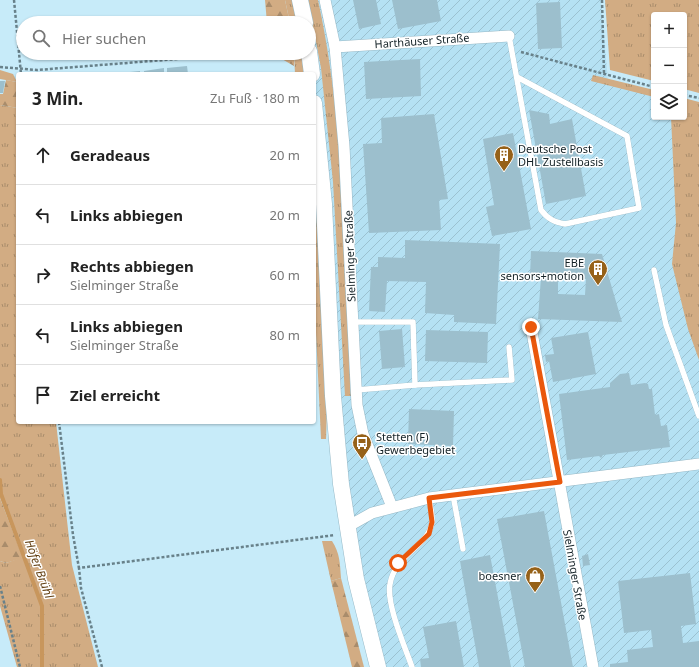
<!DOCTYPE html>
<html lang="de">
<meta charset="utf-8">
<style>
:root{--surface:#fff;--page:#f2f2f2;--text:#222;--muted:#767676;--line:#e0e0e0}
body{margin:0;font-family:"Noto Sans",sans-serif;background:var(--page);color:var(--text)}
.controls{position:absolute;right:12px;top:12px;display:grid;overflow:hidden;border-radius:4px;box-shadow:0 1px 3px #0004}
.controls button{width:36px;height:36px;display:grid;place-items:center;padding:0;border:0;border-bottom:1px solid var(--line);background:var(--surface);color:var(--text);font:20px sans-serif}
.stop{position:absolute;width:12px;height:12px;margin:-9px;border:3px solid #ea580c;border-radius:50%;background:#fff}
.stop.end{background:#ea580c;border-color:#fff;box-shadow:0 1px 4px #0008}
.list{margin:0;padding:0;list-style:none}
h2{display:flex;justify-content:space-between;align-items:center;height:52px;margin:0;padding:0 16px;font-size:17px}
h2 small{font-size:13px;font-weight:400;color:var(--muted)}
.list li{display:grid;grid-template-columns:26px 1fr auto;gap:12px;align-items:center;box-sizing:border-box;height:60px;padding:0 16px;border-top:1px solid var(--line)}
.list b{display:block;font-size:15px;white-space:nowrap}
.list p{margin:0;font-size:13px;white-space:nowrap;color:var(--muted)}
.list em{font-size:13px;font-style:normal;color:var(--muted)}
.icon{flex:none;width:22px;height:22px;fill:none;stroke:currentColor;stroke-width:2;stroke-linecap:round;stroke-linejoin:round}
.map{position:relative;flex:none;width:699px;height:667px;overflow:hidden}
.search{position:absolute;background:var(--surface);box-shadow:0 1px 3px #0004;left:16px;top:16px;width:300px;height:44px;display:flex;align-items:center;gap:10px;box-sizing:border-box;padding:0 14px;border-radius:22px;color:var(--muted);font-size:15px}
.panel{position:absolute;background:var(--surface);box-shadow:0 1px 3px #0004;left:16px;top:72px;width:300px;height:352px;border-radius:4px}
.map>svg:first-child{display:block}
.industrial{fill:url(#industrial-furrows)}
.grass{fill:url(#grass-tufts)}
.forest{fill:url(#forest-firs)}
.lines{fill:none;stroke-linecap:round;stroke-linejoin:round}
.stream{stroke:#c8965c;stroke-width:4}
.building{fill:#9cbfcd;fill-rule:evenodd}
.lane-casing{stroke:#96b9c7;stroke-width:6}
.street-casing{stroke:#96b9c7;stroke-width:12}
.secondary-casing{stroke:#96b9c7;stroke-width:17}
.path{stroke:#68818a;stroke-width:2.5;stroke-dasharray:3 2;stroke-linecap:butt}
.lane{stroke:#fff;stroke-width:5.5}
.street{stroke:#fff;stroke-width:11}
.secondary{stroke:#fff;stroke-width:16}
.route{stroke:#ea580c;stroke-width:5}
.labels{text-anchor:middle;stroke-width:3;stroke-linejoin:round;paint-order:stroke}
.street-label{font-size:11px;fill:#132126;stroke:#fff}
.poi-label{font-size:11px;fill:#132126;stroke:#fff;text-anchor:start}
.water-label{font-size:12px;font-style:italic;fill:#644114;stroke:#fff}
</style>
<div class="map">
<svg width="699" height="667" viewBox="0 0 699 667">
<defs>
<pattern id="industrial-furrows" width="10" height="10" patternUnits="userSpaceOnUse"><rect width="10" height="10" fill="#b5e1f3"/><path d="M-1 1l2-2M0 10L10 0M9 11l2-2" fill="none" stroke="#9bc1d0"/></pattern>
<pattern id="grass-tufts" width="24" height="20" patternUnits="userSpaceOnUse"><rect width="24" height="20" fill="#d2ac83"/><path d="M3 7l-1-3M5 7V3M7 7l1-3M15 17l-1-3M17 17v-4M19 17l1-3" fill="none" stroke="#a98c6b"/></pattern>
<pattern id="forest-firs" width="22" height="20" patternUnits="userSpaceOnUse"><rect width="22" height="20" fill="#d2ac83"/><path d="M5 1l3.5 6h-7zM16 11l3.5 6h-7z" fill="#a98c6b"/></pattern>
</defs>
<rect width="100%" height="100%" fill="#c7ebf9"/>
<polygon class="industrial" points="300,0 601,0 608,82 654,93 654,117 674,117 699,358 699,667 378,667 356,579 314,103 314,74 309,51 309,23"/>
<g class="grass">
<polygon points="285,0 293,0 297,23 290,23"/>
<path d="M 308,0 L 318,0 C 346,129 345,264 351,396 L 345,396 L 333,182 L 321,68 Z"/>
<polygon points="605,0 699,0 699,93 684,89 684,15 654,15 654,81 610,70"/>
<polygon points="294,53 302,53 306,74 295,74"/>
<polygon points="0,70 13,74 17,82 0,79"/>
<polygon points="593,75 654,90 654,97 591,81"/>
<polygon points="684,98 699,102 699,360 688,329 672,264 676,223 671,117 684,117"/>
<polygon points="0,105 18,108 18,422 56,422 72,565 98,667 17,667 0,606 0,561 6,563 23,557 0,498"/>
<polygon points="314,150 328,379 326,439 321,439 314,291"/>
<path d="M 322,541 L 332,541 C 340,553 340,564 341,578 L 331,581 Z"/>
</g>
<g class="forest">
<polygon points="265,0 285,0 290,23 267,23"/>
<polygon points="274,53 294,53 294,66 275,55"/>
<polygon points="6,80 17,82 18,108 0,105 0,94 3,94"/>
<polygon points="0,498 23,558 6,563 0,561"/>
<polygon points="341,578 364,667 352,667 331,581"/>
</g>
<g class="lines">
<polyline class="stream" points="0,480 1,494 42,606 42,667"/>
</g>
<g class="building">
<polygon points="353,0 376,0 381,24 359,29"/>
<polygon points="392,0 437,0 441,21 398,29"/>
<polygon points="560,2 562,48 538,49 536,3"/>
<polygon points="420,59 421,96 366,99 364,62"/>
<polygon points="187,66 188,74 167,74 167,68"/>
<polygon points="164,68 164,74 144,74 144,71"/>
<polygon points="140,71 140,74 120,74 120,73"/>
<polygon points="0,81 5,81 3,93 0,93"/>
<polygon points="529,110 549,114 550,124 572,119 586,196 546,204"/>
<polygon points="434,114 448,199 439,200 441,230 369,233 363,144 382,143 381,118"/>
<polygon points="513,133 531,229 492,236 486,207 494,205 483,139"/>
<polygon points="405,240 500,244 496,324 454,322 454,315 425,313 426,282 387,281 385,312 369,311 371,267 378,267 378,257 405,258"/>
<path d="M 531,251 L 602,254 L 622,322 L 538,319 L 541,277 L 530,277 ZM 558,278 L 586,279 L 585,295 L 558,294 Z"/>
<polygon points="402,329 405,367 382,369 379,331"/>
<polygon points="426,330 488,332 487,363 425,361"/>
<polygon points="588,332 596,374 553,382 549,361 546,362 545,355 554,354 551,338"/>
<polygon points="629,373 631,385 645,383 648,384 649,389 652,389 655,415 659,414 661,426 667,425 670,447 603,455 601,458 599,456 567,460 559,394 610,387 610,383 620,374"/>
<polygon points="409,409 454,411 453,446 408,444"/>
<polygon points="544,511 573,667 525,667 497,519"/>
<polygon points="588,554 590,565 583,566 582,556"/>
<polygon points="490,555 511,667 479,667 460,561"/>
<polygon points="690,573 696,624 681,626 683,643 699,641 699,667 610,667 610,664 628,662 627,650 653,647 651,630 624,633 618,581"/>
<polygon points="456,621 464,667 421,667 420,659 429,658 423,627"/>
</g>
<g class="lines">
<defs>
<g id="lane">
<path d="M 509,36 L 541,210 C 548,219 554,222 565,224 L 639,208 L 627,136 L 517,77"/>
<polyline points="654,270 666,325 699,416"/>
<polyline points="353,322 413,322 415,385 356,390"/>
<polyline points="415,385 512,380 509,347"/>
<polyline points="453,495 463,549"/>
<path d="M 412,667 C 405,647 386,604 390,584 C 395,554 429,546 432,522 C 433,515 430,506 429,498"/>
</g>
<g id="street">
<polyline points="325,0 335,47 344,146 357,405 363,434 392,507"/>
<polyline points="335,47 509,36"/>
<polyline points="531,327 593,667"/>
<polyline points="347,527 372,513 429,498 699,464"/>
</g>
<g id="secondary">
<polyline points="300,0 305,23"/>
<polyline points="309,51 312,74"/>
<polyline points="314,103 324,204 333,396 341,484 356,579 378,667"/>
</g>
</defs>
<use href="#lane" class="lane-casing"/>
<use href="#street" class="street-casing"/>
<use href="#secondary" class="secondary-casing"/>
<g class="path">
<polyline points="14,0 21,74"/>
<polyline points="602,0 604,73"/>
<polyline points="521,52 654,87"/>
<polyline points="0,67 37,70 254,53"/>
<polyline points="684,95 699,98"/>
<polyline points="59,422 73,535 79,568"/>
<polyline points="0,586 20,667"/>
<polyline points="102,667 81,588 79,568 335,535"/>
</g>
<use href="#lane" class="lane"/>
<use href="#street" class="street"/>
<use href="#secondary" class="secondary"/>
</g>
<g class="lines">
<polyline class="route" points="398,563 429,534 432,522 429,498 560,482 531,327"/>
</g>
<defs>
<symbol id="building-pin" viewBox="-11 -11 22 30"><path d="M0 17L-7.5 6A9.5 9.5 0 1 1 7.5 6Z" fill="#966118" stroke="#fff"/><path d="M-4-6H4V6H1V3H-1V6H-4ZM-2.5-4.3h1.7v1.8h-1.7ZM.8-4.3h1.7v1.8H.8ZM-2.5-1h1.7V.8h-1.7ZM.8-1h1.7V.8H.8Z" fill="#fff"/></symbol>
<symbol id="bus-pin" viewBox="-11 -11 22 30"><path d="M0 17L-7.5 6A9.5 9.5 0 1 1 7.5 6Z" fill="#966118" stroke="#fff"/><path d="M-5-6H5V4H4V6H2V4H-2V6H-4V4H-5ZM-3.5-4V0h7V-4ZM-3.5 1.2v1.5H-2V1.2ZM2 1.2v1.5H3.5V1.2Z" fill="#fff"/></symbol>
<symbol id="shop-pin" viewBox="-11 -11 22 30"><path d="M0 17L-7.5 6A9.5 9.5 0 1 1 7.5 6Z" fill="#966118" stroke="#fff"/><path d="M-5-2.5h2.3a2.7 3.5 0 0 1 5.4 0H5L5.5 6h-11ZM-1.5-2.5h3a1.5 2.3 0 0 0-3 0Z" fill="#fff"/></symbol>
</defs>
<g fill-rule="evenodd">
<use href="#building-pin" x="493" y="144" width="22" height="30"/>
<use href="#building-pin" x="587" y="258" width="22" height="30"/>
<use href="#bus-pin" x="351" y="432" width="22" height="30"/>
<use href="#shop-pin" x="524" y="565" width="22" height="30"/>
</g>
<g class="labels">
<g class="street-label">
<text transform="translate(422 41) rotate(-4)" y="4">Harthäuser Straße</text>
<text transform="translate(350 256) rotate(-92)" y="4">Sielminger Straße</text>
<text transform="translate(575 575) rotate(80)" y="4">Sielminger Straße</text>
</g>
<g class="poi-label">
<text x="518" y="153">Deutsche Post<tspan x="518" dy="13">DHL Zustellbasis</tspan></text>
<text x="584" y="267" text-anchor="end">EBE<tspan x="584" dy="13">sensors+motion</tspan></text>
<text x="376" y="441">Stetten (F)<tspan x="376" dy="13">Gewerbegebiet</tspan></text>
<text x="521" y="580" text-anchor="end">boesner</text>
</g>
<g class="water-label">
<text transform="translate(39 569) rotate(70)" y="4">Höfer Brühl</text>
</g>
</g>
</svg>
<div class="controls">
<button>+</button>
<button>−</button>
<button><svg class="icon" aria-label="layers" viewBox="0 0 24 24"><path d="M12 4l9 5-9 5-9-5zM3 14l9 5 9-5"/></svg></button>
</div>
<div class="stop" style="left:398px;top:563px"></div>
<div class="stop end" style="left:531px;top:327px"></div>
<div class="search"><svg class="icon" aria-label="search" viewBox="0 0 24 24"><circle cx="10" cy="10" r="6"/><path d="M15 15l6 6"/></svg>Hier suchen</div>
<section class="panel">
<h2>3 Min.<small>Zu Fuß · 180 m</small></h2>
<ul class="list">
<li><svg class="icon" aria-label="ahead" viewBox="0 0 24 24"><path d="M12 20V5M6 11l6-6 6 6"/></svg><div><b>Geradeaus</b></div><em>20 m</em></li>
<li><svg class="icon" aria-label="left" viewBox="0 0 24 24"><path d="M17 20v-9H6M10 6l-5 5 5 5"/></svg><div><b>Links abbiegen</b></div><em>20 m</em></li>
<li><svg class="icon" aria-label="right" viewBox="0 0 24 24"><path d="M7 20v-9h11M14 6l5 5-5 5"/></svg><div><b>Rechts abbiegen</b><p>Sielminger Straße</p></div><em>60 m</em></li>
<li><svg class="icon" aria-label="left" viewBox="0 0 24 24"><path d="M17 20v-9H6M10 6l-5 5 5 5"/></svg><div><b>Links abbiegen</b><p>Sielminger Straße</p></div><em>80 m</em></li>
<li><svg class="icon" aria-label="arrive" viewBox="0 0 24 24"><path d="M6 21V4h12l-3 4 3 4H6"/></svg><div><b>Ziel erreicht</b></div></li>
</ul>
</section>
</div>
